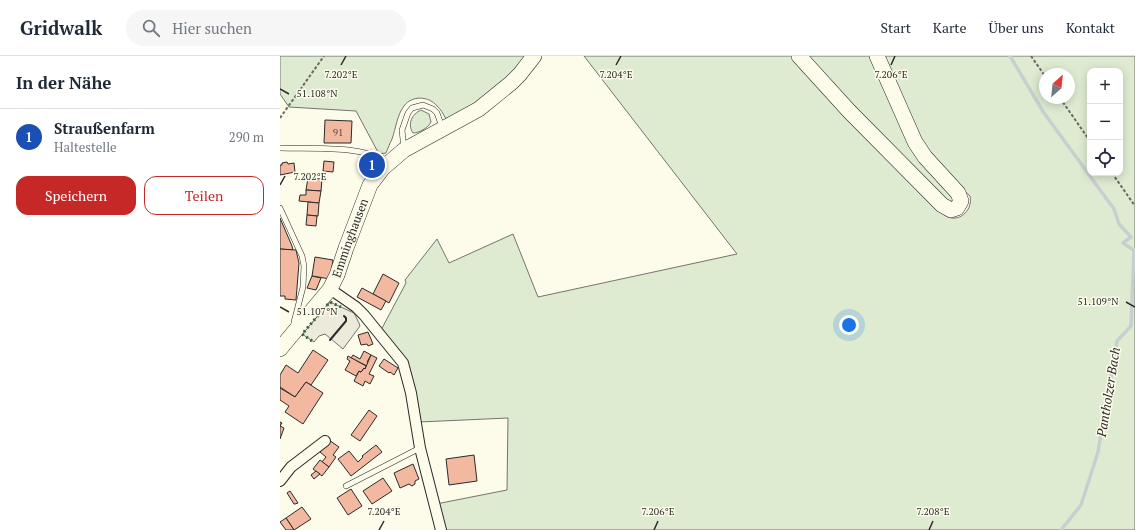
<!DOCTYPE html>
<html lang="de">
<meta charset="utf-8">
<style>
:root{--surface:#fff;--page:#f6f6f7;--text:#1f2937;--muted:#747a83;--line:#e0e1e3;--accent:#c62828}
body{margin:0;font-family:"PT Serif",serif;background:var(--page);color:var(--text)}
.controls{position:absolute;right:12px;top:12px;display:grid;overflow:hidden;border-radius:8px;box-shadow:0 2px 10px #0003}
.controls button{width:36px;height:36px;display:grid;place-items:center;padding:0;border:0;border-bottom:1px solid var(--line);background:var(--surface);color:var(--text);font:20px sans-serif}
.compass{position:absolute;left:759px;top:12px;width:36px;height:36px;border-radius:50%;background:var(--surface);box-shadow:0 2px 10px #0003;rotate:27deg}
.you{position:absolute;left:569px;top:269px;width:14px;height:14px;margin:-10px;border:3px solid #fff;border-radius:50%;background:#1a73e8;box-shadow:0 0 0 6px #1a73e833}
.badge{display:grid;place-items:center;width:26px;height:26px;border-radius:50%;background:var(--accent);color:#fff;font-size:13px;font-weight:700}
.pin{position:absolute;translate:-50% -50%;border:2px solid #fff;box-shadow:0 1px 4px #0006}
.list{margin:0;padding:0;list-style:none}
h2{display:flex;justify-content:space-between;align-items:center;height:52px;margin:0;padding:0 16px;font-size:17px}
h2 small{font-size:13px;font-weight:400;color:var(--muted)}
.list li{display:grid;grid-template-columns:26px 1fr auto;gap:12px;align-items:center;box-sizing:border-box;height:56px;padding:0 16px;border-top:1px solid var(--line)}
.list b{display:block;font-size:15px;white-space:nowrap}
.list p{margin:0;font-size:13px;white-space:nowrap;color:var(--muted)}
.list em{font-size:13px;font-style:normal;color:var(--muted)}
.actions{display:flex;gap:8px;padding:12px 16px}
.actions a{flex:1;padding:9px 0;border:1px solid var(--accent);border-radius:12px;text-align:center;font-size:14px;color:var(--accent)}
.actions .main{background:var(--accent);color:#fff}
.icon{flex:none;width:22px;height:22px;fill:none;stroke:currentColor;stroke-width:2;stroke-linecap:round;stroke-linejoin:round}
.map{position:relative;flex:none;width:855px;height:474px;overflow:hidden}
header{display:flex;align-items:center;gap:24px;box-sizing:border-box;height:56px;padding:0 20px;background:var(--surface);border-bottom:1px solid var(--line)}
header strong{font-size:19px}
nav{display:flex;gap:22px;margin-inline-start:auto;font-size:14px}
.search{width:280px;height:36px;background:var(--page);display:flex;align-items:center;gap:10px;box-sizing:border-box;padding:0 14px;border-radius:22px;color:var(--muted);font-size:15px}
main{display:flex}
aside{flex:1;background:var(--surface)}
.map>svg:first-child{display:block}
.green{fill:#deebd1;stroke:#74746e;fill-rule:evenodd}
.parking{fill:#eceadb;stroke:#74746e}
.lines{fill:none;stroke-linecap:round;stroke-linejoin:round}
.stream{stroke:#c7d0d0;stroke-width:3.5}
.building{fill:#f2b8a0;stroke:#2b2b2b}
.lane-casing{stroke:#2b2b2b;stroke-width:6}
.street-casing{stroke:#2b2b2b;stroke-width:12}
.secondary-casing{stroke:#2b2b2b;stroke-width:16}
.path{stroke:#6a6964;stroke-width:2;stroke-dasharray:3 2;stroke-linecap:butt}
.lane{stroke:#fdfbea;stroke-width:5}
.street{stroke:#fdfbea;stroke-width:10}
.secondary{stroke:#fdfbea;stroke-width:15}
.hedge{stroke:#34623c;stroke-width:3;stroke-dasharray:2 3;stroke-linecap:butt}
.wall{stroke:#2b2b2b;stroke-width:2}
.ticks{fill:none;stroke:#2b2b2b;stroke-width:1.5}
.labels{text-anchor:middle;stroke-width:3;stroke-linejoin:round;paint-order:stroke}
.number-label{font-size:10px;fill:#5d4e48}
.street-label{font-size:12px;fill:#2b2b2b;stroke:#fdfbea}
.water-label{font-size:13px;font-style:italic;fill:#2b2b2b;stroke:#fdfbea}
.ticks-label{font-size:10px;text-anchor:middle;fill:#2b2b2b;stroke:#fdfbea;stroke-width:3;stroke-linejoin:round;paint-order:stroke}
</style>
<header>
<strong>Gridwalk</strong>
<div class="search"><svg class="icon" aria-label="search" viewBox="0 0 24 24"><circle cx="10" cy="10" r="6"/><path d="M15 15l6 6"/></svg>Hier suchen</div>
<nav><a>Start</a><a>Karte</a><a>Über uns</a><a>Kontakt</a></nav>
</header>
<main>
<aside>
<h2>In der Nähe<small></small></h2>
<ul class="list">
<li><span class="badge" style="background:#1a4fb4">1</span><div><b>Straußenfarm</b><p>Haltestelle</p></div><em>290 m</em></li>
</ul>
<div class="actions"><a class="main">Speichern</a><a>Teilen</a></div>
</aside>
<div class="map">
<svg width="855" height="474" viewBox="0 0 855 474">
<rect width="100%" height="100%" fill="#fdfbea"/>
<g class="green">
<path d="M 0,0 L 248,0 L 210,40 L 166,63 C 163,58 161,53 157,50 C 149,40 132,39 124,50 C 117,59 116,72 112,83 C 110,87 108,92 106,97 L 99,98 L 76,55 L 9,51 L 0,38 Z"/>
<path d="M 304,0 L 514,0 L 655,151 C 659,154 663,159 668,161 C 681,166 693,153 690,140 L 664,117 L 643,91 L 601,0 L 855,0 L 855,474 L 162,474 L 156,448 L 227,434 L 228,362 L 139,366 L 137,346 L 101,274 L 126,227 L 125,224 L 157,183 L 169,207 L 233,178 L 258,241 L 457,198 ZM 810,15 L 840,15 L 840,117 L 810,117 ZM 765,18 L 789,18 L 789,42 L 765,42 Z"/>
<polygon points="525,0 592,0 671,137 673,143 671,146 669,146"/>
<path d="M 141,54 L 149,58 L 151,66 C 148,72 139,77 133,77 C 127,68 132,58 141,54 Z"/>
</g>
<polygon class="parking" points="50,246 74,257 79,267 80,270 63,293 45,278 39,280 34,286 22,278"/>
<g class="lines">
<g class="stream">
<polyline points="730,0 764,57 834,153 839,168 851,181 843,187 855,195"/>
<polyline points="781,474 801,449 818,396 837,285 851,270 854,194"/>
</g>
</g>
<g class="building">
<polygon points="45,64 72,65 71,87 44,87"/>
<polygon points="44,105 54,106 53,116 43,115"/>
<polygon points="7,106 8,108 14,107 15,116 0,119 0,109 2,109 2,107"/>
<polygon points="28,122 42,123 41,135 26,134"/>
<polygon points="26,134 41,135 39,147 19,145 20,139 26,139"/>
<polygon points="28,146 39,147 38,160 27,159"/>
<polygon points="27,159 37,160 36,170 26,169"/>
<polygon points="0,162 12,190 13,194 0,193"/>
<polygon points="0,193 16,194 19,207 16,244 5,243 5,240 0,240"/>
<polygon points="35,201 53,204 50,223 32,220"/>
<polygon points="103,218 119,227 109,247 93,238"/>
<polygon points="32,220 41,222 36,234 27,232"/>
<polygon points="82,232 106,245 101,254 77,241"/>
<polygon points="88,276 93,288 88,290 87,288 81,289 78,279"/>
<polygon points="33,294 48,304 31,329 26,326 15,341 0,331 0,319 6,309 18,317"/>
<polygon points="84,295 91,299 87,306 88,307 87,310 71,302 73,299 80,303"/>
<polygon points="91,299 97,302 89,318 94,320 90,328 85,325 83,330 74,325 79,315 81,316 84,312 85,313"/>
<polygon points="68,300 86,310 85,313 84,312 81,316 79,315 76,320 65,314 70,305 67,303"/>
<polygon points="104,303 118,312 114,319 110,316 109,317 99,310"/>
<polygon points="26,326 43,337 23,368 5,356 9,350 0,344 0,332 15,341"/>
<polygon points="89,354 97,360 80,385 71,379"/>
<polygon points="0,366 2,367 0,370 4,372 0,383"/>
<polygon points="49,384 59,391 53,399 56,401 49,411 42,406 46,401 40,396"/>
<polygon points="96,389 102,396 71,420 58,403 69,395 78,406 83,401 82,400"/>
<polygon points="194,399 197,425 169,429 166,403"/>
<polygon points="40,404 49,411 42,420 33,413"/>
<polygon points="133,408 139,423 135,425 135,428 132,430 129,428 120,432 114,417"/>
<polygon points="36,415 40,418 34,423 31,419"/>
<polygon points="103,422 112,435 92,448 83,435"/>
<polygon points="71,433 82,450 68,459 57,442"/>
<polygon points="10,435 18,447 15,448 14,448 7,437"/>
<polygon points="22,451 31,463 14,474 6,462"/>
<polygon points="6,462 14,474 6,474 0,466"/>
</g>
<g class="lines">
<defs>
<g id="lane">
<path d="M 0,92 C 37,93 75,89 109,105"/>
<polyline points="124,93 122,74 128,57 132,52 143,49 153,53 157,57 162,71"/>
<polyline points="0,152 22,200 24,210 23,231 14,266 14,271"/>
<polyline points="66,430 140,392"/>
</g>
<g id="street">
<polyline points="50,233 76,251 84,259 123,307 131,337 140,392 161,474"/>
<polyline points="0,425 11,411 45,385"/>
</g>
<g id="secondary">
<polyline points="519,0 569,55 662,149 671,154 677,152 681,145 678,137 645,101 635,86 597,0"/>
<path id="s1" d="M 0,293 L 50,233 L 57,219 L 66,192 L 90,129 L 103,112 L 124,94 L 199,53 L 231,27 L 240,18 L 254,0"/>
</g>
</defs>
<use href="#lane" class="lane-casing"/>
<use href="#street" class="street-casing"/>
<use href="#secondary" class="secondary-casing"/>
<g class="path">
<polyline points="751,0 765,20"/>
<polyline points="780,42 810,85"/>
<polyline points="0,62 44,0"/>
<polyline points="832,117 855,150"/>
</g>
<use href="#lane" class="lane"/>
<use href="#street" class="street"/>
<use href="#secondary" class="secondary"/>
<polyline class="hedge" points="32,285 22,278 50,246 61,251"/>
<polyline class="wall" points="50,284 66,265 66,262 64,260"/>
</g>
<path class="ticks" d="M 61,9 L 66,0M 336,9 L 341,0M 611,9 L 615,0M 0,33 L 9,38M 0,129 L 5,120M 846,246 L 855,251M 0,251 L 9,256M 99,474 L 104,465M 374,474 L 378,465M 649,474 L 653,465"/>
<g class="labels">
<g class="number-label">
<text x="58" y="80">91</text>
</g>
<g class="street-label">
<text dy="4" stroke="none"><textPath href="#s1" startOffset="133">Emminghausen</textPath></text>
</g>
<g class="water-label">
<text transform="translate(828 336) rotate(-81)" y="5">Pantholzer Bach</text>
</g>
</g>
<g class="ticks-label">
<text x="61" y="22">7.202°E</text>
<text x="336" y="22">7.204°E</text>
<text x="611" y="22">7.206°E</text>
<text x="37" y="41">51.108°N</text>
<text x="30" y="124">7.202°E</text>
<text x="818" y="249">51.109°N</text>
<text x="37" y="259">51.107°N</text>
<text x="104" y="459">7.204°E</text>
<text x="378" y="459">7.206°E</text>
<text x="653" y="459">7.208°E</text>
</g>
</svg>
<div class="controls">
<button>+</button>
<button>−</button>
<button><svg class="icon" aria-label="locate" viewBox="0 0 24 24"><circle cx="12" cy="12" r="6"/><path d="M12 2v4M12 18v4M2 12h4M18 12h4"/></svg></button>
</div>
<svg class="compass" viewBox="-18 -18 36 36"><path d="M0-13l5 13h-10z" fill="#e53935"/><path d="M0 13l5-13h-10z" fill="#747a83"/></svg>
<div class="you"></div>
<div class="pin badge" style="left:92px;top:109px;background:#1a4fb4">1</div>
</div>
</main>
